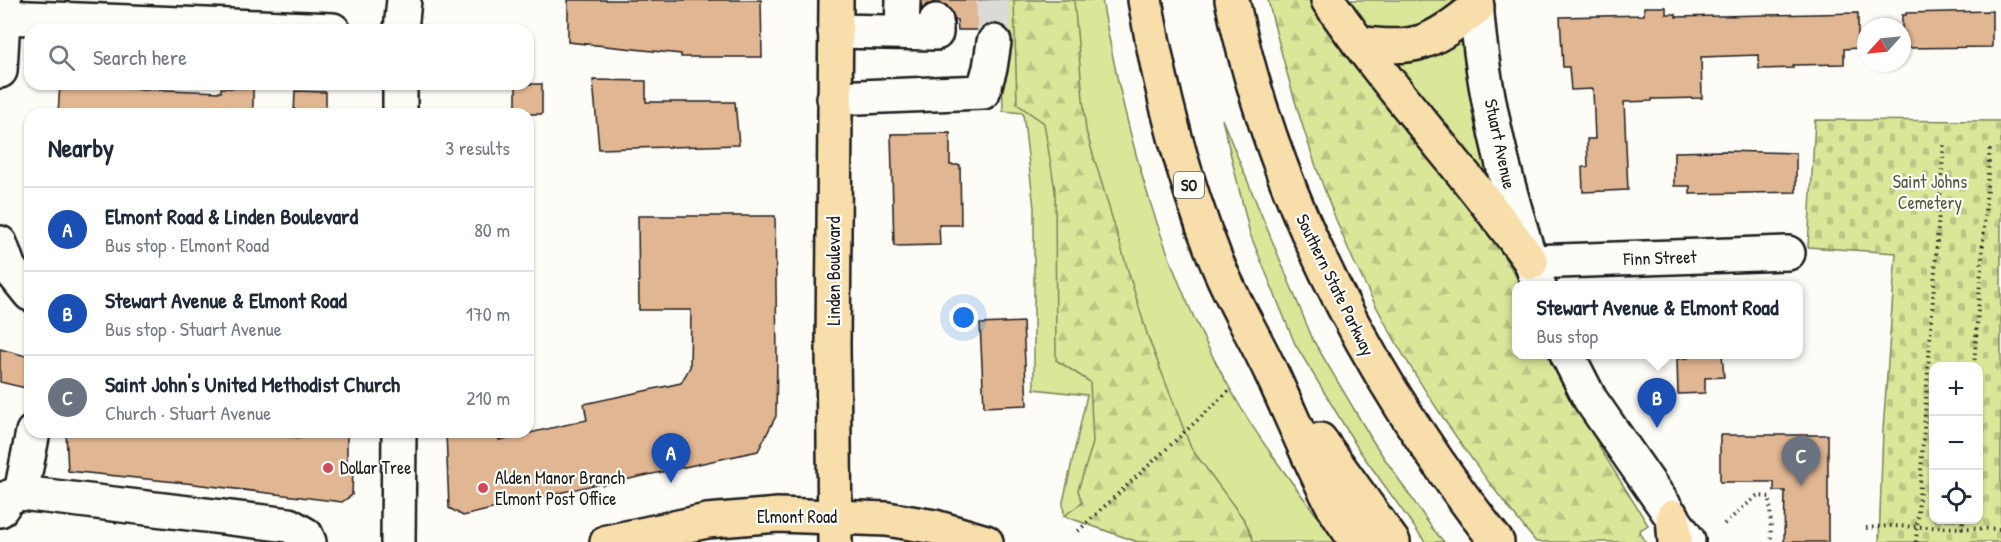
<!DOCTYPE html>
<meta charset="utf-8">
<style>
:root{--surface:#fff;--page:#f2f2f3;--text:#1f2937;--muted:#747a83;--line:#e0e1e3;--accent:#ea580c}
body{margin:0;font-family:"Patrick Hand",sans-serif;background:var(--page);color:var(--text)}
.controls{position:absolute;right:18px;bottom:18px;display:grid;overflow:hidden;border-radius:12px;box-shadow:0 2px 4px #0004}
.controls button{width:54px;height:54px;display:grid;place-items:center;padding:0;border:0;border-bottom:2px solid var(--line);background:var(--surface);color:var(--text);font:30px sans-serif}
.compass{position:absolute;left:1857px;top:18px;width:54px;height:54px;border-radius:50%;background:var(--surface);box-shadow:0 2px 4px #0004;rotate:243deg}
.you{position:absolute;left:964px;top:318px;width:21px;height:21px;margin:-15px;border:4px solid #fff;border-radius:50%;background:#1a73e8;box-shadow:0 0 0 9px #1a73e833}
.badge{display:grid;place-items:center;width:39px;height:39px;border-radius:50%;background:var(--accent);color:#fff;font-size:20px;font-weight:700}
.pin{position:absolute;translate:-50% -50px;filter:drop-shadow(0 2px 3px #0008)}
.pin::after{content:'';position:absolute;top:32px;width:21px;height:18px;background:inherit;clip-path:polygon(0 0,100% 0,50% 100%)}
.popup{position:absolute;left:1512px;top:281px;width:291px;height:78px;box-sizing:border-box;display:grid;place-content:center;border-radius:12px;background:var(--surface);filter:drop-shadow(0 2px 4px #0005);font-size:20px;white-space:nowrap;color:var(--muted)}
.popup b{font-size:22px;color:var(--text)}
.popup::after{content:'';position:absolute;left:50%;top:100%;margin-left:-12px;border:12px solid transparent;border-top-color:var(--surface)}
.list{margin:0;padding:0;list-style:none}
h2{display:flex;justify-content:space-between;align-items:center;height:78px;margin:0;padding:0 24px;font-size:26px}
h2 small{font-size:20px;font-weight:400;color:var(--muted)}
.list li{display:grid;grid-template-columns:39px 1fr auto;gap:18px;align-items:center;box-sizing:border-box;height:84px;padding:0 24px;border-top:2px solid var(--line)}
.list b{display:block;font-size:22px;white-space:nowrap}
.list p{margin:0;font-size:20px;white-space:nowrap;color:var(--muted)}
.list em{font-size:20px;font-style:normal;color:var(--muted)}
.icon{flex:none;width:33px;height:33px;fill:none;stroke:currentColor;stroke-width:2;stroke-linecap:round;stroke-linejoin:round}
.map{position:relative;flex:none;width:2001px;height:542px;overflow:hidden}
.search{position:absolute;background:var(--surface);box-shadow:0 2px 4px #0004;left:24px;top:24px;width:510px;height:66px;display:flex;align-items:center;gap:15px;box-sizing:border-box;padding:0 21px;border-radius:18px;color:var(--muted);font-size:22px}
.panel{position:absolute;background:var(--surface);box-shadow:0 2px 4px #0004;left:24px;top:108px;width:510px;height:330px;border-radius:18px}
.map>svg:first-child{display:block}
.green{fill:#dae799;stroke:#7b825a;stroke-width:1.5}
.forest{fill:url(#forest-firs);stroke:#7b825a;stroke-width:1.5}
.cemetery{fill:url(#cemetery-stones);stroke:#7b825a;stroke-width:1.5;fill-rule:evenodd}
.building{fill:#e1b692;stroke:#1c1c1c;stroke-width:1.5}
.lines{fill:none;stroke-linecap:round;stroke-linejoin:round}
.minor-tunnel{stroke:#dbdad6;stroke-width:33;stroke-dasharray:33 16;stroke-linecap:butt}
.minor-casing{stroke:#1c1c1c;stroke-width:38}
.major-casing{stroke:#1c1c1c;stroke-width:38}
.highway-casing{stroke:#1c1c1c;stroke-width:38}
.path{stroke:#1c1c1c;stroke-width:4;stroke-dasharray:1.5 4.5;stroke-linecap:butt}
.minor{stroke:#fdfcf7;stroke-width:33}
.major{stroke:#f8deab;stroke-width:33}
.highway{stroke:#f8deab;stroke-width:33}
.poi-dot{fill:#d1495b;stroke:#fdfcf7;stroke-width:2}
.labels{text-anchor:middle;stroke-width:4.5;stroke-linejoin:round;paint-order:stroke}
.shield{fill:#fdfcf7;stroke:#605f5e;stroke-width:1.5}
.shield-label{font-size:16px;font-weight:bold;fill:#1c1c1c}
.street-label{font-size:18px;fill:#1c1c1c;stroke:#fdfcf7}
.park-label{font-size:18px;fill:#555942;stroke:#fdfcf7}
.poi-label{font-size:18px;fill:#1c1c1c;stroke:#fdfcf7;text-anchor:start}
</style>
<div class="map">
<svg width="2001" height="542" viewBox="0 0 2001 542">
<defs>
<pattern id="forest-firs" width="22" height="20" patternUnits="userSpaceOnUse" patternTransform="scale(1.5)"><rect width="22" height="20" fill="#dae799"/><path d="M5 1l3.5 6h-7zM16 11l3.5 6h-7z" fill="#bac683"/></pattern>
<pattern id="cemetery-stones" width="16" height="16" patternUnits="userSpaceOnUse" patternTransform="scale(1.5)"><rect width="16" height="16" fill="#dae799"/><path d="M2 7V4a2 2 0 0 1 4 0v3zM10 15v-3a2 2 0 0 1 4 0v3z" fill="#bac683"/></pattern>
</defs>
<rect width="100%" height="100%" fill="#fdfcf7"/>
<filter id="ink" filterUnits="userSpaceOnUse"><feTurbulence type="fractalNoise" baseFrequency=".0167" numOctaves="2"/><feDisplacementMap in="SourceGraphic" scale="12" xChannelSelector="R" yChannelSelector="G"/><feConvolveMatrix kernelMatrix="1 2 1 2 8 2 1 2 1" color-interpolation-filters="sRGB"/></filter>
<g filter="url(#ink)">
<g class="green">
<path d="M 1001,0 L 1102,0 C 1126,137 1163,272 1233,394 C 1262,446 1301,494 1337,542 L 1138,542 L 1064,516 L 1063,502 L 1087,395 L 1034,389 L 1034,208 L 1023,113 L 1003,111 Z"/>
<polygon points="1344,0 1454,0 1445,14 1412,32 1372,28 1363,23"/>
<polygon points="1461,39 1464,41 1489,173 1487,175 1482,172 1442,120 1399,68 1399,63 1403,60"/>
<polygon points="1222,119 1313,340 1374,443 1432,528 1444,542 1425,542 1359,450 1295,344 1250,234"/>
</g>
<g class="forest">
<polygon points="1014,0 1074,0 1086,131 1148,337 1191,448 1245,521 1254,542 1138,542 1064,516 1082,503 1078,490 1093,443 1090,382 1056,360 1055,190 1044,123 1017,104"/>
<path d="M 1268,0 L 1314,0 C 1386,93 1463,183 1521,285 L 1516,286 L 1516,354 L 1553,355 L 1601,450 L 1648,525 L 1639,531 L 1646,542 L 1536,542 C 1466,457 1402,364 1355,264 C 1316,179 1290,90 1268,0 Z"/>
</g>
<path class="cemetery" d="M 1815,120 L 2001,121 L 2001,542 L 1879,542 L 1883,430 L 1896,253 L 1808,247 ZM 1934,366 L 1978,366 L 1978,520 L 1934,520 Z"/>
<g class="building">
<polygon points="568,0 761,0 762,57 681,57 681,54 568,42"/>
<polygon points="922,0 1000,0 1000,25 988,24 980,30 958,30 957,20 955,20 952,12 946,5 935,2 927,5 921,10"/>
<polygon points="1644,7 1666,7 1666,14 1676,14 1676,17 1858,13 1858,48 1844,49 1844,64 1793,65 1793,68 1759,69 1759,55 1701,57 1702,98 1652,99 1652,101 1624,102 1628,190 1583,192 1582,167 1588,167 1587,139 1595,139 1593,89 1571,90 1569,67 1563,67 1560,17 1644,15"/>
<polygon points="1992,11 1992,47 1902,48 1902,15 1906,15 1906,13"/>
<polygon points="593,80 646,81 646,102 735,102 739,145 599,149"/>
<polygon points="60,84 92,84 141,89 221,92 221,88 253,88 253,114 58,114"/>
<rect x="516" y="84" width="26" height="30"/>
<polygon points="295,91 326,92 326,114 294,114"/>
<polygon points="950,133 950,165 960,165 961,225 939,225 940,245 894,246 891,134"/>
<polygon points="1724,151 1796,153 1796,192 1690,194 1690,186 1674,186 1674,152"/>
<polygon points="638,216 775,216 777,358 776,416 758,451 602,485 601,483 463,516 449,508 446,432 498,432 499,440 587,420 584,404 681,383 690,367 691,310 639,310"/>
<polygon points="1023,322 1027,405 984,407 980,324"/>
<polygon points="0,349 30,357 30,389 0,382"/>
<polygon points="1688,354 1722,354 1724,377 1705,378 1705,393 1678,394 1677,359 1688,358"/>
<polygon points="66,432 244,432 301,438 301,432 347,432 347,469 353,469 352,495 342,502 186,483 68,471"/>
<polygon points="1720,435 1828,435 1828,542 1784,542 1785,491 1774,491 1774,482 1720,482"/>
</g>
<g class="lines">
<polyline class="minor-tunnel" points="993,0 994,42"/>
<defs>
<g id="minor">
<path d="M 1476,0 C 1482,97 1508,194 1539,286"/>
<polyline points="3,17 333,30"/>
<polyline points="401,30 404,0"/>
<polyline points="835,31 936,33 936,21"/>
<polyline points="902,31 903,0"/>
<polyline points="0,71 4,0"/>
<polyline points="834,98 983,92 990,68 994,42"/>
<polyline points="400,114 400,84"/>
<polyline points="0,243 9,268 30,294"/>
<polyline points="1531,262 1788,253"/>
<polyline points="1567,354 1590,399 1688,540"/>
<polyline points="21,493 33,432"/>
<polyline points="0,510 9,497 21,493 289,525 306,535 309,542"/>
<polyline points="398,542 399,432"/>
</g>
<g id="major">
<polyline points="1673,517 1675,542"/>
<polyline points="607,542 707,521 778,515 887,519 935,527 986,542"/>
<polyline points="835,542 833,345 836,0"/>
</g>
<g id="highway">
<path d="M 1145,0 C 1160,88 1182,175 1215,258 C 1231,298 1253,334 1271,372 C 1291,415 1309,459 1330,500 C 1337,515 1348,529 1357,542"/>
<path d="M 1232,0 C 1275,200 1371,382 1497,542"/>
<path d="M 1328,0 C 1390,91 1467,172 1531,262"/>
<path d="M 1359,43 C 1419,51 1430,43 1477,7"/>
<polyline points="1320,440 1393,542"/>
</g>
</defs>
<use href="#minor" class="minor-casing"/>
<use href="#major" class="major-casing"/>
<use href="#highway" class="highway-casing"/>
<g class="path">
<polyline points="1974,366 1990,145"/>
<polyline points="1724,524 1757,496 1770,497 1771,542"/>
<polyline points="1866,528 1889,526 2001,529"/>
<polyline points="1962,529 1963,520"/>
<polyline points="1078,531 1230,390"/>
<polyline points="1916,542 1944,141"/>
</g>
<use href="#minor" class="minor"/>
<use href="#major" class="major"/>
<use href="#highway" class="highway"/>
</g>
</g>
<g class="poi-dot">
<circle cx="328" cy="468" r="6"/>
<circle cx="483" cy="488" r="6"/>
</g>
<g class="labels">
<rect class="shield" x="1174" y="172" width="30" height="26" rx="4.5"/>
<g class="shield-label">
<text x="1189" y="191">SO</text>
</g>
<g class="street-label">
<text transform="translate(1500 144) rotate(78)" y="6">Stuart Avenue</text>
<text transform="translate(1660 258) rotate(-2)" y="6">Finn Street</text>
<text transform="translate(834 271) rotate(-90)" y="6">Linden Boulevard</text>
<text transform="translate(1335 285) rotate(64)" y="6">Southern State Parkway</text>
<text x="797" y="523">Elmont Road</text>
</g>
<g class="park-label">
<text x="1930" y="188">Saint Johns<tspan x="1930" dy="21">Cemetery</tspan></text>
</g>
<g class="poi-label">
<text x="340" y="474">Dollar Tree</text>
<text x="495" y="484">Alden Manor Branch<tspan x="495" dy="21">Elmont Post Office</tspan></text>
</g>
</g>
</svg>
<div class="controls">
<button>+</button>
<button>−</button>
<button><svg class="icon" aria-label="locate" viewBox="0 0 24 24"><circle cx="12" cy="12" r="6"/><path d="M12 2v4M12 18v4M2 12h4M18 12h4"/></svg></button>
</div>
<svg class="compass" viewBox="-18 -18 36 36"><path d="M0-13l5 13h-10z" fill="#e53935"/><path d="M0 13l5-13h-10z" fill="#747a83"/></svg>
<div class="you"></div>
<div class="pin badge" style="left:671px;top:483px;background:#1a4fb4">A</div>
<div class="pin badge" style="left:1657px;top:428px;background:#1a4fb4">B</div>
<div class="popup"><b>Stewart Avenue &amp; Elmont Road</b>Bus stop</div>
<div class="pin badge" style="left:1801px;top:486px;background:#6b7280">C</div>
<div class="search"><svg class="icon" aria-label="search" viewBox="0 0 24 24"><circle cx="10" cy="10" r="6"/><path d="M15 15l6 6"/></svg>Search here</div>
<section class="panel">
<h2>Nearby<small>3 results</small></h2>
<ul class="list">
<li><span class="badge" style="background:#1a4fb4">A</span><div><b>Elmont Road &amp; Linden Boulevard</b><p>Bus stop · Elmont Road</p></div><em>80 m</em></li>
<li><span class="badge" style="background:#1a4fb4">B</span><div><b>Stewart Avenue &amp; Elmont Road</b><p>Bus stop · Stuart Avenue</p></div><em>170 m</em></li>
<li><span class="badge" style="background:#6b7280">C</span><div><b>Saint John's United Methodist Church</b><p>Church · Stuart Avenue</p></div><em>210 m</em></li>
</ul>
</section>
</div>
